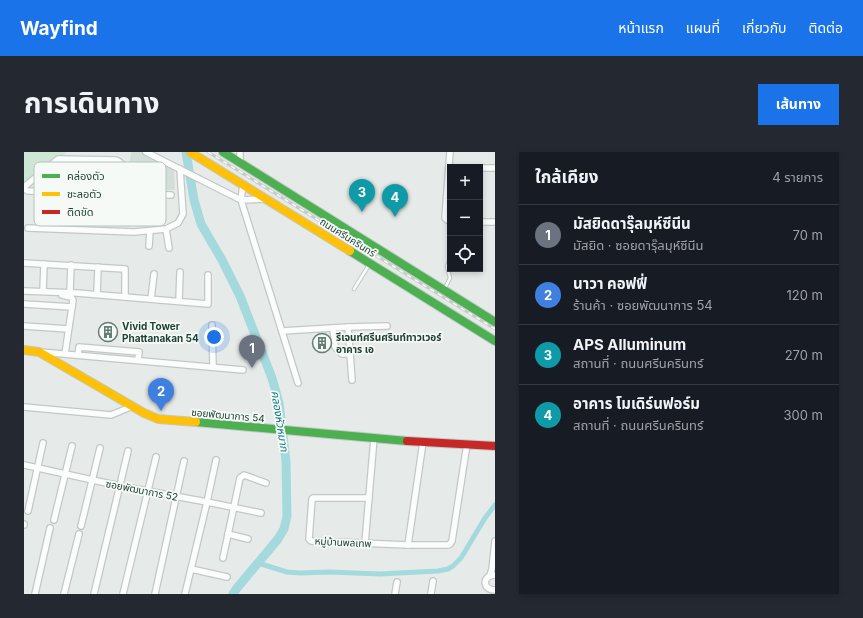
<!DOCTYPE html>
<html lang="th">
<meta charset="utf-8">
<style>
:root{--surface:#171b24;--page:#242831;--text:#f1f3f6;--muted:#9ea1a6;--line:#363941;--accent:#1a73e8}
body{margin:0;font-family:Inter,"Noto Sans Thai",sans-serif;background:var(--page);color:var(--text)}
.controls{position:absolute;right:12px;top:12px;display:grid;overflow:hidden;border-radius:0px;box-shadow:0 2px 6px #0003}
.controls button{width:36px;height:36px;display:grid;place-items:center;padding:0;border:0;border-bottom:1px solid var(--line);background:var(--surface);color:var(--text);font:20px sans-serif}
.you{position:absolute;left:190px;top:185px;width:14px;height:14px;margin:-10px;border:3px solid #fff;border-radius:50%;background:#1a73e8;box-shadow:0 0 0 6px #1a73e833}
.badge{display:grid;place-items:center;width:26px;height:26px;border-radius:50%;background:var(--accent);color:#fff;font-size:13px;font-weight:700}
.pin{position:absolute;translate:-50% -33px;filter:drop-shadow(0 1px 2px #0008)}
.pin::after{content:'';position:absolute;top:21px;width:14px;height:12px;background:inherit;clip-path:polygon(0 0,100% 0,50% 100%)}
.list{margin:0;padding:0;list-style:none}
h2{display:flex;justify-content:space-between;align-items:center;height:52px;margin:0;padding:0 16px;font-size:17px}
h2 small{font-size:13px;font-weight:400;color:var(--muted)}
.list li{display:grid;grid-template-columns:26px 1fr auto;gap:12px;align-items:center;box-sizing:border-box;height:60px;padding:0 16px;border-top:1px solid var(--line)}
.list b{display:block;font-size:15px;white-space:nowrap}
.list p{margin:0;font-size:13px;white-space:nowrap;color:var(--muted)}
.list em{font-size:13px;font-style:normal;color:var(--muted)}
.icon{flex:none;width:22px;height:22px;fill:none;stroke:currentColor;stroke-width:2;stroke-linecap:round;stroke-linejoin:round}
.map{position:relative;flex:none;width:471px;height:442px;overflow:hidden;border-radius:0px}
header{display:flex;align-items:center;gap:24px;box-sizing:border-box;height:56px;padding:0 20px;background:var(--accent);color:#fff}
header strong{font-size:19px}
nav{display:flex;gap:22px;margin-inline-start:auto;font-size:14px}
.intro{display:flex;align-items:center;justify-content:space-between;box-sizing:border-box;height:96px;padding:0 24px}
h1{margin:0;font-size:28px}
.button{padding:10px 18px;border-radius:0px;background:var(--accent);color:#fff;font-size:14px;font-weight:700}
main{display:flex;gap:24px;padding:0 24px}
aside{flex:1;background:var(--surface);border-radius:0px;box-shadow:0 2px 6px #0003}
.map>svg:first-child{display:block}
.built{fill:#d3ded8}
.green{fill:#cee6d4}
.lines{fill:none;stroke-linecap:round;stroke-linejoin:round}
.canal{stroke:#a4dadd;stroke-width:5}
.river{stroke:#a4dadd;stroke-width:9}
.lane-casing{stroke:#c3c8c6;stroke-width:4.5}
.street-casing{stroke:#c3c8c6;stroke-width:8}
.fast-casing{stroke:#c1c9c6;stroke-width:10}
.slow-casing{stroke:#c1c9c6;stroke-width:10}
.jam-casing{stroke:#c1c9c6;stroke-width:10}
.lane{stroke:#fbfcfc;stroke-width:2.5}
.street{stroke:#fbfcfc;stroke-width:5.5}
.fast{stroke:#4caf50;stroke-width:8}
.slow{stroke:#ffc107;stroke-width:8}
.jam{stroke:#c62828;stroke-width:8}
.rail-casing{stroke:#c7ccca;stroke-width:3}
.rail{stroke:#f5faf7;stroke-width:1.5;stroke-dasharray:4.5;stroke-linecap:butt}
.labels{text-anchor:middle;stroke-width:3.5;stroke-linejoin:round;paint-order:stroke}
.street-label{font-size:10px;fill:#214236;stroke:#f5faf7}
.poi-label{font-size:10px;font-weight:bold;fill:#214236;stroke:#f5faf7;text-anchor:start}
.water-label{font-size:11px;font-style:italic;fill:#157b84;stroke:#f5faf7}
.key{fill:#f5faf7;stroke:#b5c3bd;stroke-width:1}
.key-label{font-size:11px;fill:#214236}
</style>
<header>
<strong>Wayfind</strong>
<nav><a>หน้าแรก</a><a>แผนที่</a><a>เกี่ยวกับ</a><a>ติดต่อ</a></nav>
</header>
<div class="intro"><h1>การเดินทาง</h1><a class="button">เส้นทาง</a></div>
<main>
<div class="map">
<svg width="471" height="442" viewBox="0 0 471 442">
<rect width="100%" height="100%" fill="#e6ebe9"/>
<polygon class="built" points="107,0 117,0 150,17 151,38 103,38"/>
<polygon class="green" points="0,0 43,0 0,41"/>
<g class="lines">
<polyline class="canal" points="234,411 263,420 276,421 305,420 356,422 414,419 424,417 429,414 437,406 461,366 471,353"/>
<polyline class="river" points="162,0 170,48 177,72 198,108 216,144 248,226 255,251 262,309 263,364 260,377 254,387 213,436 209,442"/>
<defs>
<g id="lane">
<polyline points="421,136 426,126 423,114 426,107"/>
<polyline points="330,137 345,113"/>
</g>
<g id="street">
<polyline points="122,0 217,48 241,47"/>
<polyline points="216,0 216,11"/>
<polyline points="456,16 471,16"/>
<polyline points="219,32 217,48 274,231"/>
<path d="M 0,35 L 34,7 L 92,8 C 104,12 103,31 105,42"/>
<polyline points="0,37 4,39 147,43"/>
<polyline points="426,69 423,68 421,66 426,0"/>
<polyline points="456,70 471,70"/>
<polyline points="4,76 110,80 142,77 154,71 159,62 156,17"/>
<polyline points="142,77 145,96"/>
<polyline points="125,94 126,79"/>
<polyline points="0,111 101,117 101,145"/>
<polyline points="0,139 53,141 184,152 184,123"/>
<polyline points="19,139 20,112"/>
<polyline points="46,140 47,113"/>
<polyline points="73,142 74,115"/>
<polyline points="38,143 47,145 49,148 41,202"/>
<polyline points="127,147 130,122"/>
<polyline points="155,149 156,120"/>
<polyline points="0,152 48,155"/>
<polyline points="188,173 189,215"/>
<polyline points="0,174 44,177"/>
<polyline points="324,175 328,228"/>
<polyline points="309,176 311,195 318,202 326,202"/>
<polyline points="258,179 324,175 363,174"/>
<polyline points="17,200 219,218"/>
<polyline points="54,203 55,195 115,200 114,208"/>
<polyline points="0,255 87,263 109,254"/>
<polyline points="0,313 96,334 183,350 237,361"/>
<polyline points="345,346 289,346 288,347 285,387 287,389 384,393 424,393 426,392 428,389 443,292"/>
<polyline points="4,359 19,291"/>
<polyline points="30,368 48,294"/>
<polyline points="0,373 0,372"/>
<polyline points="57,374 76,296"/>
<polyline points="204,382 224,387"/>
<polyline points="341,391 350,286"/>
<polyline points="384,393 399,290"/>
<polyline points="199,406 216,326 220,323 242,331"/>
<polyline points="167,417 203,425"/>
<polyline points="466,423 468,417 471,389"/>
<path d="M 471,423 C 458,423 458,438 471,438"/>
<polyline points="11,442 26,376"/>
<polyline points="40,442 55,382"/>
<polyline points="70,442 104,299"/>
<polyline points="99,442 132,305"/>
<polyline points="131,442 160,309"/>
<polyline points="161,442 183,350 192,308"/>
<polyline points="371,442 373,430"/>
<polyline points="407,442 409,429"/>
</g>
<g id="fast">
<polyline points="199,0 471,170"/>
<polyline points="326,99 471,189"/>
<polyline points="172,270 383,289"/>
</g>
<g id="slow">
<polyline points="166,0 326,99"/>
<polyline points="0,198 15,200 120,261 134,267 172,270"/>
</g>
<polyline id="jam" points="383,289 471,294"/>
</defs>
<use href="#lane" class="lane-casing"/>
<use href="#street" class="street-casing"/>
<use href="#fast" class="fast-casing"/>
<use href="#slow" class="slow-casing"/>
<use href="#jam" class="jam-casing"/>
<use href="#lane" class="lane"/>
<use href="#street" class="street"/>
<use href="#fast" class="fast"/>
<use href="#slow" class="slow"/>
<use href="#jam" class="jam"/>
<defs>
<polyline id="rail" points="184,0 471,177"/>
</defs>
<use href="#rail" class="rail-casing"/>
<use href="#rail" class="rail"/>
</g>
<defs>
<symbol id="building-ring" viewBox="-11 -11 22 22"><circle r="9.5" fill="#f5faf7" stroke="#667d75" stroke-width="1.5"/><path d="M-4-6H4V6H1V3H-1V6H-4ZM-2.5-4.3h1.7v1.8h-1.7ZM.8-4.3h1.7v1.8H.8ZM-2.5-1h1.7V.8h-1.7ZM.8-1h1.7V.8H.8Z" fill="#667d75"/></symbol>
</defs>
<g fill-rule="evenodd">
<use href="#building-ring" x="73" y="169" width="22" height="22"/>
<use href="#building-ring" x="287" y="180" width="22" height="22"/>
</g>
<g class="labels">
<g class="street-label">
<text transform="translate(324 85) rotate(32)" y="4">ถนนศรีนครินทร์</text>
<text transform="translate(204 263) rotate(5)" y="4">ซอยพัฒนาการ 54</text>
<text transform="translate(118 338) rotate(11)" y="4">ซอยพัฒนาการ 52</text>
<text transform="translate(319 390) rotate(3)" y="4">หมู่บ้านพลเทพ</text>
</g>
<g class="poi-label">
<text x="98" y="178">Vivid Tower<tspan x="98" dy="12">Phattanakan 54</tspan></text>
<text x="312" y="189">รีเจนท์ศรีนศรินท์ทาวเวอร์<tspan x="312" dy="12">อาคาร เอ</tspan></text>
</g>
<g class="water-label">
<text transform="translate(256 269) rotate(81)" y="4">คลองหัวหมาก</text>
</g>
</g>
<rect x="10" y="10" width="132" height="64" rx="6" class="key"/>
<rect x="18" y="22" width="18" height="4" fill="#4caf50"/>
<rect x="18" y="40" width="18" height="4" fill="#ffc107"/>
<rect x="18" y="58" width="18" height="4" fill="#c62828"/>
<g class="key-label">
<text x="43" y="28">คล่องตัว</text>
<text x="43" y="46">ชะลอตัว</text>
<text x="43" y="64">ติดขัด</text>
</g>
</svg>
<div class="controls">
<button>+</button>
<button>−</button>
<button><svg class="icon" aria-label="locate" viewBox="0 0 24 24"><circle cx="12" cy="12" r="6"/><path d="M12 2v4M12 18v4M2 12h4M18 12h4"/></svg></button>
</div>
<div class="you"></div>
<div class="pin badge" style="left:228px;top:216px;background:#6b7280">1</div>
<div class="pin badge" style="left:137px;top:259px;background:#3f7fe0">2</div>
<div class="pin badge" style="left:338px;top:60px;background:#0f9aa8">3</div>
<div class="pin badge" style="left:371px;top:65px;background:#0f9aa8">4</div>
</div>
<aside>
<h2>ใกล้เคียง<small>4 รายการ</small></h2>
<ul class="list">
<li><span class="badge" style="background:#6b7280">1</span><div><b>มัสยิดดารุ๊ลมุห์ซีนีน</b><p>มัสยิด · ซอยดารุ๊ลมุห์ซีนีน</p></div><em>70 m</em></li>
<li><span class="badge" style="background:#3f7fe0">2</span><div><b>นาวา คอฟฟี่</b><p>ร้านค้า · ซอยพัฒนาการ 54</p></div><em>120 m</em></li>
<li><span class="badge" style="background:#0f9aa8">3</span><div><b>APS Alluminum</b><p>สถานที่ · ถนนศรีนครินทร์</p></div><em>270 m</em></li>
<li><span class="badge" style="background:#0f9aa8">4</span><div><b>อาคาร โมเดิร์นฟอร์ม</b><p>สถานที่ · ถนนศรีนครินทร์</p></div><em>300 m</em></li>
</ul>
</aside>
</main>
